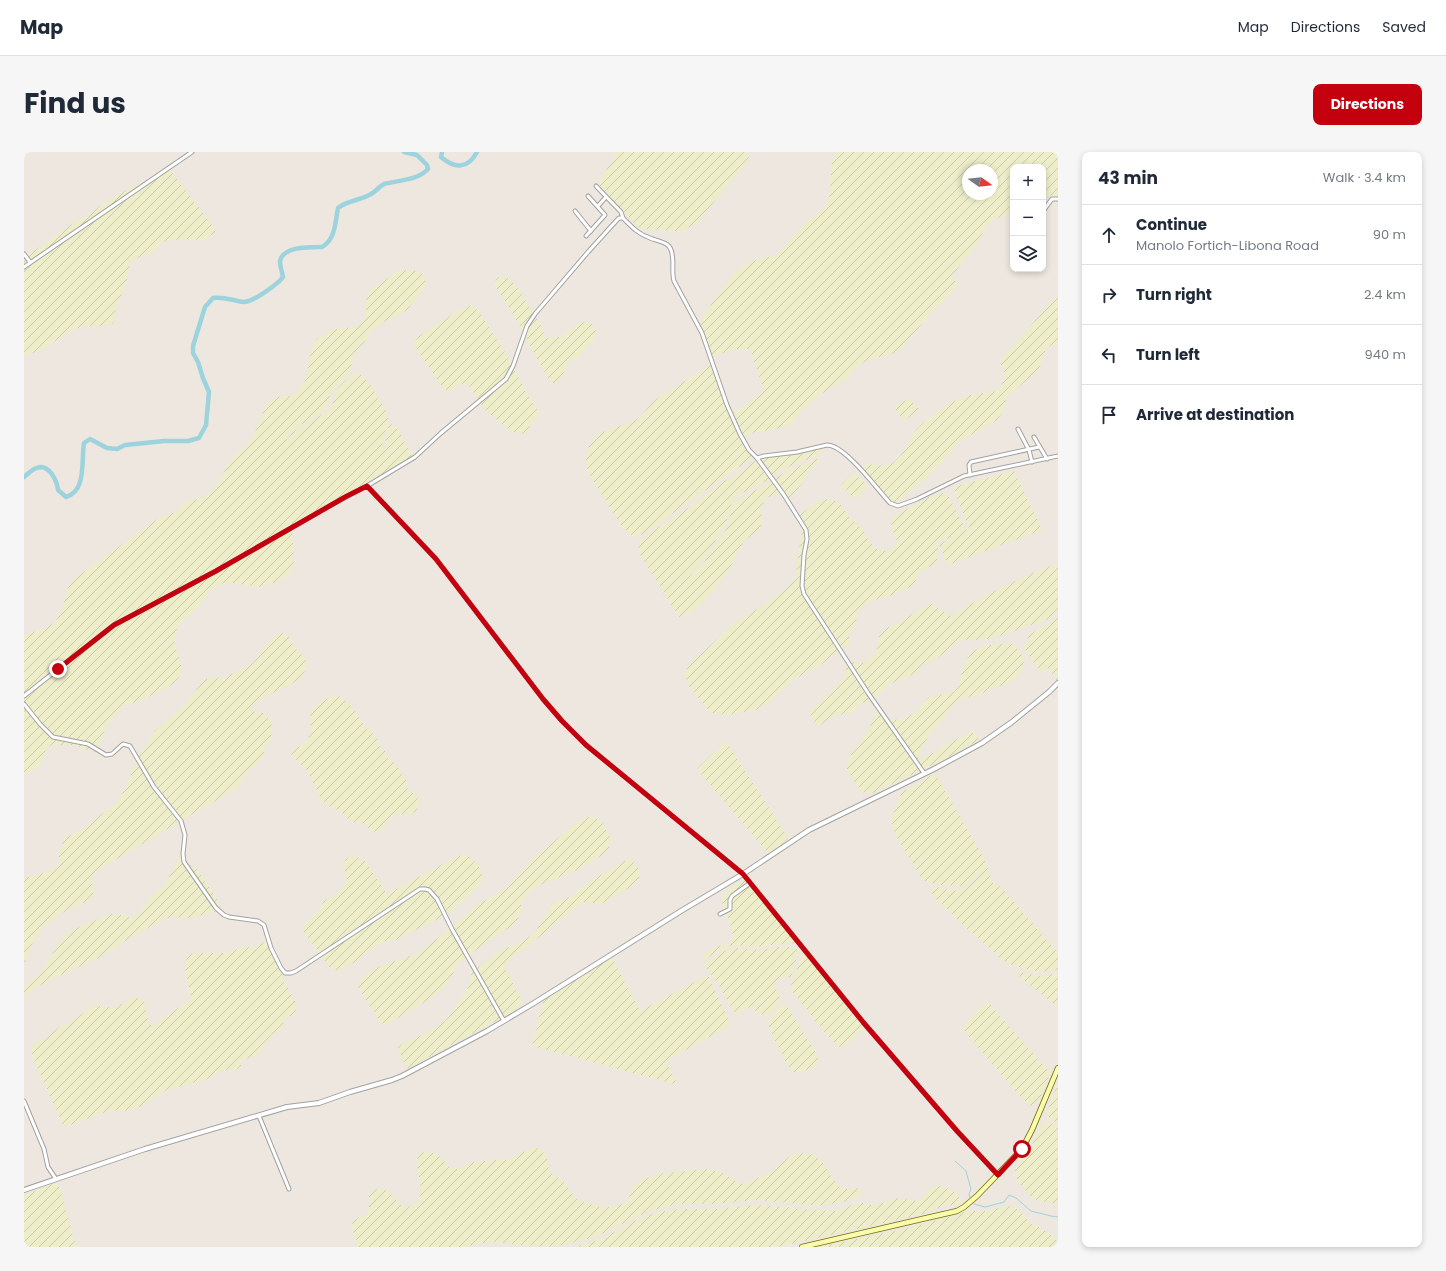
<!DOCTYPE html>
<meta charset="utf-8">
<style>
:root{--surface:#fff;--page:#f6f6f7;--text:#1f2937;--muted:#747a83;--line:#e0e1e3;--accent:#c5000e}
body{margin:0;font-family:Poppins,sans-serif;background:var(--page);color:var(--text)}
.controls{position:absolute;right:12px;top:12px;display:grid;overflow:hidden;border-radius:8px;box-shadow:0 2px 6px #0003}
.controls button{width:36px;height:36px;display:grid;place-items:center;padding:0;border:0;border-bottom:1px solid var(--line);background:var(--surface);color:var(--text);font:20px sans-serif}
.compass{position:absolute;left:938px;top:12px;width:36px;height:36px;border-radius:50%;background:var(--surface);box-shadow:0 2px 6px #0003;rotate:105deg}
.stop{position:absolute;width:12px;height:12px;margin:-9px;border:3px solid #c5000e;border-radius:50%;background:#fff}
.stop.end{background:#c5000e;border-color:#fff;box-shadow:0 1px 4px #0008}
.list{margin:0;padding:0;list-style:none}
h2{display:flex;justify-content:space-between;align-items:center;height:52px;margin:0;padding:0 16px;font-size:17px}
h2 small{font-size:13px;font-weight:400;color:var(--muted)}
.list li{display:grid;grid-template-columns:26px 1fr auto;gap:12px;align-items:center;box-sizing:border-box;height:60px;padding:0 16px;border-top:1px solid var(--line)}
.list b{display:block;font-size:15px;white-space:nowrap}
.list p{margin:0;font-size:13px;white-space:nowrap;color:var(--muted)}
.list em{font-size:13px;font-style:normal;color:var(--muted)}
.icon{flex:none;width:22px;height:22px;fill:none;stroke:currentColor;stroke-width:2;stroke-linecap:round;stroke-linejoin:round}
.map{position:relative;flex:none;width:1034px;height:1095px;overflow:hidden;border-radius:8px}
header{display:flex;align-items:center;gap:24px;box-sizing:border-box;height:56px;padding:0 20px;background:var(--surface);border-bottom:1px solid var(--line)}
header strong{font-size:19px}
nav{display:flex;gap:22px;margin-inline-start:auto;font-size:14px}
.intro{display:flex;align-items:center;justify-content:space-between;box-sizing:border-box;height:96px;padding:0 24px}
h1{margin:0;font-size:28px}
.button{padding:10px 18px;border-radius:8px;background:var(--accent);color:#fff;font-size:14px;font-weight:700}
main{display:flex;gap:24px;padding:0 24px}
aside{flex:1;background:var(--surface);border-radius:8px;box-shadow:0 2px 6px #0003}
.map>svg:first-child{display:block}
.farmland{fill:url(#farmland-furrows);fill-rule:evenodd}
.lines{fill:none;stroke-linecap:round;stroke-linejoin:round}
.stream{stroke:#9dd3dd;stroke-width:1}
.river{stroke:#9dd3dd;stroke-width:4.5}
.minor-casing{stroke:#a2a2a2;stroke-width:5}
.tertiary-casing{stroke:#a2a2a2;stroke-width:6}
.secondary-casing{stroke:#6e7201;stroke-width:6}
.minor{stroke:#fff;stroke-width:3}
.tertiary{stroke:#fff;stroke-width:4}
.secondary{stroke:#fbfaaf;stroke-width:4.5}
.route{stroke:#c5000e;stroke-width:5}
</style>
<header>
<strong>Map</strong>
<nav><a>Map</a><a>Directions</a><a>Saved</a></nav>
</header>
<div class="intro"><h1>Find us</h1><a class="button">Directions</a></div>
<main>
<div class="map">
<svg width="1034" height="1095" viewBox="0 0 1034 1095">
<defs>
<pattern id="farmland-furrows" width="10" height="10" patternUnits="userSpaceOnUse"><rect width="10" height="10" fill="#ededc9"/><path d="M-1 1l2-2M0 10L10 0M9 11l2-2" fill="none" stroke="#cbcbac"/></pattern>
</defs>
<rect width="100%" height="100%" fill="#ede7df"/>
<g class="farmland">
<polygon points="592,0 722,0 725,7 672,72 661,77 654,79 640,78 620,77 613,74 576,35 575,31 576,27 589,8"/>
<path d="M 814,0 L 1034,0 L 1034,44 L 1027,43 L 1019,47 L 1019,15 L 989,15 L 989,61 L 967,68 L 964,71 L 951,95 L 930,121 L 928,125 L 934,132 L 932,136 L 909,158 L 878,196 L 868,202 L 847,207 L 840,210 L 829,219 L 823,226 L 794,244 L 777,259 L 767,272 L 762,275 L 729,281 L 719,287 L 719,291 L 730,303 L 725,308 L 622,380 L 615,384 L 609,384 L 599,376 L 563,319 L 562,306 L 565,294 L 573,284 L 579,280 L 607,270 L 616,265 L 628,251 L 634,246 L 688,212 L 707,262 L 722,253 L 740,238 L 726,197 L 711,197 L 687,205 L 675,175 L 676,172 L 680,163 L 691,147 L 711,121 L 725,110 L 753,103 L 785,68 L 800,57 L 805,48 L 808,9 ZM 944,18 L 968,18 L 968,42 L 944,42 Z"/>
<polygon points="144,18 146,18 186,70 192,80 179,88 156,87 138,90 130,99 120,103 108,109 106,113 102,131 92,156 90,170 88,172 78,174 63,174 50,177 13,200 0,203 0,106 54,68 61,65 91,44"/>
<polygon points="381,118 390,118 398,122 402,130 400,136 383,158 358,171 347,179 341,189 332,199 324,223 308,239 301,257 295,262 271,276 265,282 262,289 269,280 304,259 308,254 311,241 315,235 321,229 335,220 345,231 364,262 364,270 358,293 358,299 360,298 364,275 368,272 371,273 375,279 389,306 268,377 270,400 267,404 270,411 268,419 263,425 250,431 235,435 201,430 186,438 173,456 160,467 153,476 150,490 157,513 157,518 155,525 149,532 135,540 118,548 98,554 82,575 72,600 59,597 49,593 28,593 22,596 18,610 14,615 9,618 0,621 0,483 22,476 31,470 37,461 44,435 50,427 135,366 154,359 162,350 178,346 188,339 195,329 208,306 225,291 231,280 241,256 245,251 249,247 257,244 268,244 276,237 282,227 287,197 293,187 306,178 330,175 336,173 342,163 342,147 347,138 367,124 373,120"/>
<polygon points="476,125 482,125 487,128 495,138 518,175 521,185 522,186 536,185 557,170 567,171 570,176 572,179 570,188 556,203 542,211 539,224 535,229 530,231 526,230 485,155 471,133 471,130 473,126"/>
<polygon points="1034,143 1034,193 1026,194 1022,196 1015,217 989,240 983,243 979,260 973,268 958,277 935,289 919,309 894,333 872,352 869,352 836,317 843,312 860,314 869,311 877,303 892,278 898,272 913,260 926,251 946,243 975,239 981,225 981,222 977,213 978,206"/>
<polygon points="445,154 449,154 454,159 484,205 502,240 515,261 501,281 497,282 487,279 462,259 443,231 437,232 426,239 420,237 390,194 390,191 395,184 437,157"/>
<polygon points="886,247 895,257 880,269 869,254"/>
<polygon points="800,294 800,298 794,303 757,318 742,329 716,342 708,350 701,373 683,403 668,421 649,436 670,421 679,412 703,376 708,355 712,349 741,333 763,319 792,307 796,308 796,310 781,322 781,328 764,348 758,342 756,341 742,346 740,349 737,355 738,368 736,376 719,390 704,420 683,446 671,457 659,464 655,465 615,401 614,397 616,390 632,377 669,353 700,329 712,323 735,306 764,302"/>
<polygon points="990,319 1018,378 924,413 915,393 930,384 914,390 913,410 911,412 895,420 890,433 872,442 847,449 839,454 833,461 832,471 825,482 825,492 823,493 814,498 798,512 769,528 744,551 732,558 703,563 689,561 685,559 666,536 661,524 664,514 712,470 737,455 763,436 771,427 777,383 776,375 773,365 794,349 802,347 811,349 817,353 826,366 838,377 845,389 850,395 856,398 863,399 870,395 873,389 867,374 868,366 870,364 905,345 919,341 923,341 942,378 945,377 929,335"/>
<polygon points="830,321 844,334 830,347 817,333"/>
<polygon points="1034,411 1034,459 1024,467 970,486 954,488 947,487 937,488 912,507 902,511 892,521 866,532 851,546 838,551 828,560 806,565 797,573 793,573 787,567 786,559 805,542 819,527 822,519 820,513 821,510 824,509 837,511 841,511 853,499 855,484 861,477 877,469 903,453 908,452 912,454 924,463 928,464 943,454 974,437 1006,422"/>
<polygon points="1034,465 1034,530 1024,516 1016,520 1000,496 1005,483"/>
<polygon points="258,481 266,485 269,494 281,506 283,512 282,517 275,528 240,545 231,551 224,559 239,561 243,565 247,570 248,576 247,586 240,596 240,602 238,607 226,617 214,635 209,639 175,658 71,720 66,727 70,736 69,743 65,748 38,761 20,774 8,792 0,813 0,726 17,722 33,715 36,712 35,701 37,694 41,686 58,678 93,650 102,636 113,606 123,594 131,579 158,556 179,529 182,527 201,525 222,516 230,510 247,488 253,483"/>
<polygon points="985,491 990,493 997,501 1000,509 997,520 990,528 981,532 948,545 938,546 933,548 917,569 909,578 901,590 894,607 897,607 915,598 924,591 945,581 950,581 953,583 954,587 953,589 925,605 847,642 838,640 829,628 822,615 829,598 834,594 848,571 852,559 855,559 862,565 871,568 882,566 892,560 905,545 930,540 933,536 942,509 948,500 959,494"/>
<polygon points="313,543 320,547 329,557 342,576 345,577 352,586 357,597 360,597 363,601 364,606 368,608 383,629 382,635 395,647 395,654 392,659 387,662 372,662 369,663 364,668 361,675 354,680 348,679 338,671 327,670 316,659 302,653 297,647 283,618 270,606 265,599 277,594 284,587 287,579 286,562 290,555 297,549"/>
<polygon points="702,589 764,686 746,704 673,617"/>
<polygon points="911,621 963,712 968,730 977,735 1034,801 1034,818 1014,820 984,812 940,774 910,745 907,739 908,736 913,735 928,739 935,738 947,732 957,721 955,721 940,734 916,733 903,730 898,727 872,684 868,673 867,667 877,642 880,639"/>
<polygon points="568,664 574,667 579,672 587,687 585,696 580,702 553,718 511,735 497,749 497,760 491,772 464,789 431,814 429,823 419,837 404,848 367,870 361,873 356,870 334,835 337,827 346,819 359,813 393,802 430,774 452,754 481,737 514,703 540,681 555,669"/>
<polygon points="443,703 446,705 452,711 457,718 459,725 457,731 448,740 424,762 372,788 361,789 355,792 331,810 320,816 313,819 306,816 280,780 279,777 280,773 295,758 300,749 312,743 321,734 323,726 319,714 322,707 326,705 333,705 342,710 363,742 434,704"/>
<polygon points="156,704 174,718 192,745 197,758 167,766 149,765 140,767 101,789 77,805 30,826 6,839 0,845 0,834 16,822 20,816 30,799 40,785 55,775 87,762 94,762 107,766 115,762 125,747 140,735"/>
<polygon points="606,708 611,710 616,720 615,726 608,734 577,752 559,750 500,797 488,804 481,816 498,849 491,859 410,902 384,917 374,898 374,895 380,891 398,883 421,869 427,862 443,838 449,815 451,818 477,798 496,791 511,781 528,752 548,744 557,735 600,709"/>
<polygon points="724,726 778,792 764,791 733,795 708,793 693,799 678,810 678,806 682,800 710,788 705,768 699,757 698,744 707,736"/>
<polygon points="241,790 243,790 245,792 259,822 259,828 271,848 272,859 270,864 265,864 259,869 260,875 258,877 247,883 234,902 230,905 217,908 217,914 213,917 209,918 198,918 183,927 143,938 134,942 118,954 112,956 99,959 87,958 46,973 39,973 8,904 8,895 13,890 23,885 34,876 52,867 69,853 90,856 110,846 116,846 120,850 125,872 128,874 166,848 167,845 161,816 162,808 165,804 168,802 176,801 201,801 218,796 230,795"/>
<polygon points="763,794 775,798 773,805 767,825 755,826 750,831 750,834 755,842 756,849 748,860 742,864 733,860 727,854 719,859 715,861 710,860 694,832 680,812 695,801 706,797 712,796 734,798"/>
<polygon points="779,800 792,813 843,874 817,896 806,887 768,839 767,834"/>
<polygon points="588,806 616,859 684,823 707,873 642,909 641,908 654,933 508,894 521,843"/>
<polygon points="995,820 1016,824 1034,821 1034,855 998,827 994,823"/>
<polygon points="964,850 1026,921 1015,949 1008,954 1005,953 992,940 941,880 940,874 957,855 961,851"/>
<polygon points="760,852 764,856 791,899 795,908 794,911 787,916 774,921 770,920 762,911 745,876 745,869 754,857"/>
<polygon points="1034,930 1034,971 1026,968 1023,961"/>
<polygon points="1021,970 1034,973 1034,1052 1014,1049 1005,1043 991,1025 991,1017 1007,995 1017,974"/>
<polygon points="510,995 518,998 523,1006 525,1020 539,1029 551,1045 557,1049 579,1056 593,1054 602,1051 605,1046 608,1036 611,1031 634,1022 682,1017 697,1020 712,1030 718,1032 744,1022 769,1002 783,1001 790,1003 798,1009 808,1026 816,1035 822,1037 837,1036 838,1040 834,1045 820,1050 794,1054 733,1048 690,1052 656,1052 645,1054 623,1060 571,1085 540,1093 520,1095 470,1090 452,1092 442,1095 332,1095 333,1090 328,1076 328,1073 329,1069 343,1061 345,1056 345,1045 346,1041 349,1038 360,1036 367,1042 375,1052 383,1055 391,1053 394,1049 397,1041 393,1009 394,1005 397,1001 401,1000 410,1001 415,1004 427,1016 433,1017 438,1016 445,1010 450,1010 471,1008 483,1008"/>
<polygon points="31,1031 33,1031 36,1036 52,1095 0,1095 0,1043"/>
<polygon points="914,1033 928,1038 939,1049 932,1054 922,1053 899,1062 754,1095 551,1095 577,1087 616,1066 634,1060 656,1057 692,1057 731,1053 761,1055 776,1057 813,1059 835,1050 850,1054 873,1046 893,1049 898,1046 906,1037"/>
<polygon points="982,1054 991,1055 1001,1064 1004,1070 1014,1074 1031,1086 1034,1090 1034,1095 793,1095 886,1076 944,1059 963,1059"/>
</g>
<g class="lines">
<g class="stream">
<polyline points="931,1009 942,1019 947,1037 945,1042 946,1046"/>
<polyline points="950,1052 961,1055 980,1050 985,1043 992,1046 1007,1059 1027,1064 1034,1065"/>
</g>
<g class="river">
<path d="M 418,0 L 417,5 C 431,17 444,17 453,0"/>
<path d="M 0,325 C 4,322 8,317 13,316 C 25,311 33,329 34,338 L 42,345 C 63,339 57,308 60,291 L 66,287 L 83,296 L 93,297 L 101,293 L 140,289 L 164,289 L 175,286 L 182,273 L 185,240 L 179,226 L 174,210 L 169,201 L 169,194 L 181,155 L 189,146 C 200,144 209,149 220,150 C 229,150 254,132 259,125 C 258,120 256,114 256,109 C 259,94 287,95 298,95 C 312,87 311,70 314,56 C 325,47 339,49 350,40 C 354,37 356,34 360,32 C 374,28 393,29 404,17 L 403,13 L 393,3 L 380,0"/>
</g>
<defs>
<g id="minor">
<polyline points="572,34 597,60 599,66"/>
<polyline points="574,54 582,45"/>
<polyline points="551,59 567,79"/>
<polyline points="1019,59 1028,47 1034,47"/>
<polyline points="562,84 581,63 564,44"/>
<polyline points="0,102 6,110"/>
<polyline points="0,115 168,0"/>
<polyline points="994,277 1005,298 1008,310"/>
<polyline points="1010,285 1023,307"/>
<path d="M 733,306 L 740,304 L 773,300 L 803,293 C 821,293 853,337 866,351 L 874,354 L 893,347 L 940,324 L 1034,304"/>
<polyline points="946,323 945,313 947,310 1015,295"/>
<polyline points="343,334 412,407 519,547 538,569 562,593 719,722 843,875 933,979 974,1023"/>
<path d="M 0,544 L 90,473 L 192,419 L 316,348 L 343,334 L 391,305 L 417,281 L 482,227 L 489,214 L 503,174 L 511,162 L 564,100 L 593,68 L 595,66 L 599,66 C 608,75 614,82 626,86 C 633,89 645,90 647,98 C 651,108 647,119 650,129 L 678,181 L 703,253 L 716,282 L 725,298 L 733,306 L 760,343 L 782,378 L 783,387 L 780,403 L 778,434 L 780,442 L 844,541 L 900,621"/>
<polyline points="0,552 16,572 29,585 64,592 82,603 88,602 99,592 106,594 130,635 157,669 161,683 159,702 160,710 192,756 200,763 205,765 234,769 240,773 247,796 257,816 261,821 267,821 272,819 396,737 401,737 405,738 413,747 428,777 480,869"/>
<polyline points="696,762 706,757 706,748 708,744 726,731"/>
<polyline points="0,949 20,997 24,1015 32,1027"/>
<polyline points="235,964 265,1037"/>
</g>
<polyline id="tertiary" points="0,1038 121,997 263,955 295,951 326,940 368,928 378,924 463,879 510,851 657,759 719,722 785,678 910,617 958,591 988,570 1025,540 1034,531"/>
<polyline id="secondary" points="778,1095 898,1067 933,1059 940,1055 953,1044 998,997 1008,978 1034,916"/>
</defs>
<use href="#minor" class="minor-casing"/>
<use href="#tertiary" class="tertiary-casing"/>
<use href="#secondary" class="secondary-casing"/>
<use href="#minor" class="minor"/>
<use href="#tertiary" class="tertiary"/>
<use href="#secondary" class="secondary"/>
</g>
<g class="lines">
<polyline class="route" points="34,517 90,473 192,419 323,344 343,334 412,407 519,547 538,569 562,593 719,722 839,870 933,979 974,1023 998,997"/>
</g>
</svg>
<div class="controls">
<button>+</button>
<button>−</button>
<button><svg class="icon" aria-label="layers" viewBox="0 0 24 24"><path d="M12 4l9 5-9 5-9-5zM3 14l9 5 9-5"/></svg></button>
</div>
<svg class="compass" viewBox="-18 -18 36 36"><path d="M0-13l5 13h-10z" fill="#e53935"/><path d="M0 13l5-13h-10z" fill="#747a83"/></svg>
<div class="stop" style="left:998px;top:997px"></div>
<div class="stop end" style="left:34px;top:517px"></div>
</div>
<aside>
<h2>43 min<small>Walk · 3.4 km</small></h2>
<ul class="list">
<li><svg class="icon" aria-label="ahead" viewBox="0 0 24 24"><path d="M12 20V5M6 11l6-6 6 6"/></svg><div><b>Continue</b><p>Manolo Fortich-Libona Road</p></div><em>90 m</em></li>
<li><svg class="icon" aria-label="right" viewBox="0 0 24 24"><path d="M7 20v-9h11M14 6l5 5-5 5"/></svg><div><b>Turn right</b></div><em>2.4 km</em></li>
<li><svg class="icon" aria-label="left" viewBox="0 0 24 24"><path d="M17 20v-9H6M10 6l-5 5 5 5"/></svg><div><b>Turn left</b></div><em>940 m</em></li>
<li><svg class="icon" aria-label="arrive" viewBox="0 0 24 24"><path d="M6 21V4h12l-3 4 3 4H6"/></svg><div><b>Arrive at destination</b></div></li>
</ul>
</aside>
</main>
